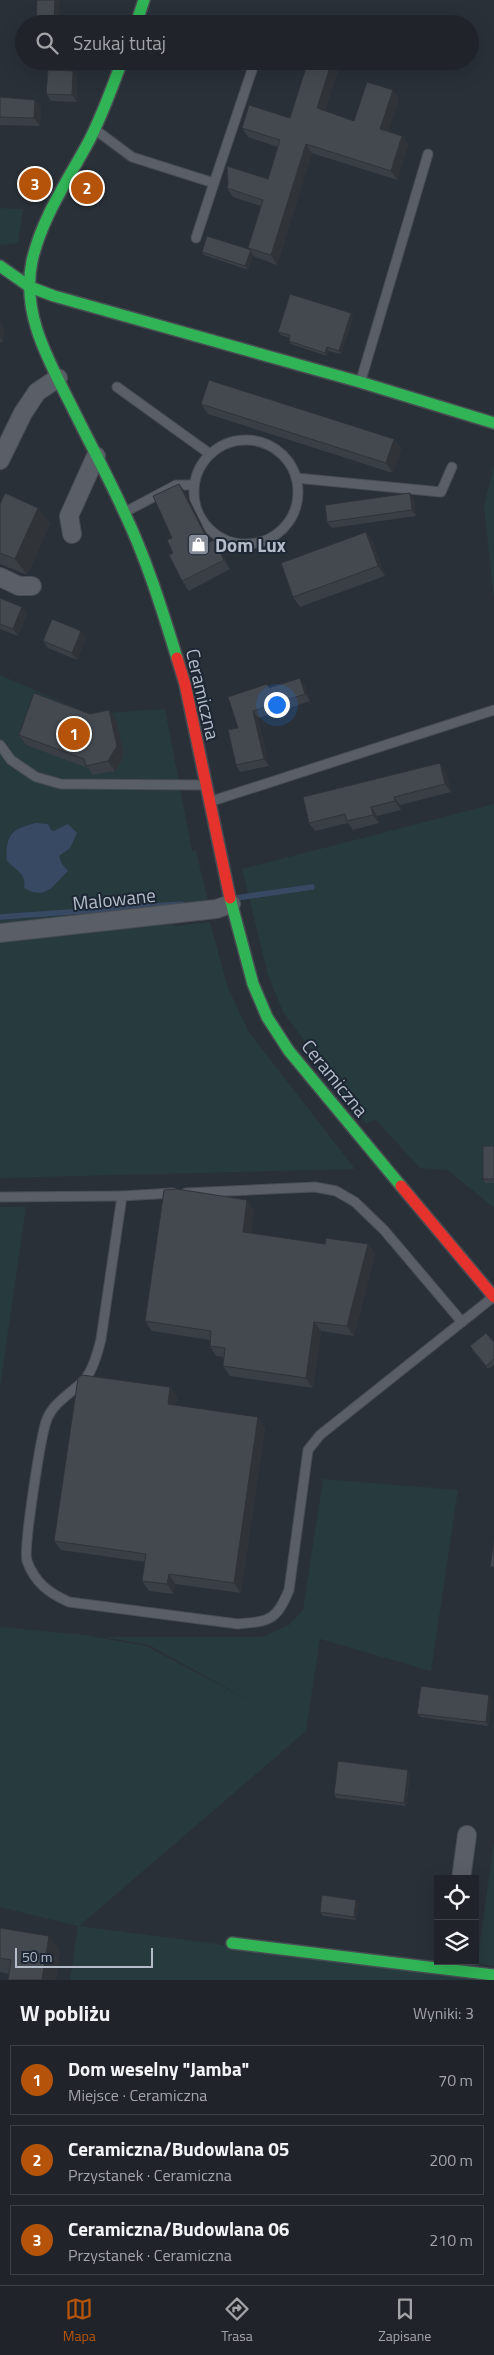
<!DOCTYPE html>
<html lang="pl">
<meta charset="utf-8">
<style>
:root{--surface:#20242a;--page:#282c32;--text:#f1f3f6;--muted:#a2a4a8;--line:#3d4147;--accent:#b45309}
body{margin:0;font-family:"Titillium Web",sans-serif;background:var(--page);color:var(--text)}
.controls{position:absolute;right:15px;bottom:15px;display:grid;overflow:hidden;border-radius:0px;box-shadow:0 5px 20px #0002}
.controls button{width:45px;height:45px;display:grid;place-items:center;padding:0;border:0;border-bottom:1px solid var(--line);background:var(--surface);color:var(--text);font:25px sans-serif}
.scale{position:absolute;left:15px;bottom:12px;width:138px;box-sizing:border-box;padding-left:5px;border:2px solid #b4bcc9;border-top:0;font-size:14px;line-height:18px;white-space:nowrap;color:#b4bcc9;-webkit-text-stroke:4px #1d2633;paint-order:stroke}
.you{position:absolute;left:276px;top:704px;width:18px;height:18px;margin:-12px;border:4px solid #fff;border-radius:50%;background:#1a73e8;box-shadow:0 0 0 8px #1a73e833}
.badge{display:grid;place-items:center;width:32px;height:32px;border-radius:50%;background:var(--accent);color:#fff;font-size:16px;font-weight:700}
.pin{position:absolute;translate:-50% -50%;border:2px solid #fff;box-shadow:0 1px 5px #0006}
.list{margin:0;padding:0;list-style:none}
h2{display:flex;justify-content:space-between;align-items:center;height:65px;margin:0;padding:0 20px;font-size:21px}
h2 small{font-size:16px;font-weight:400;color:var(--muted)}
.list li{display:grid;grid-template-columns:32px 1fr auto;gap:15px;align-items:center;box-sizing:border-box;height:70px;margin:0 10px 10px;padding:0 10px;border:1px solid var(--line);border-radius:0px}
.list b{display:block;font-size:19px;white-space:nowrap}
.list p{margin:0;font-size:16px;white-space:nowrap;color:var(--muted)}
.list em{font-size:16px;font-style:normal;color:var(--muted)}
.icon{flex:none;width:28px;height:28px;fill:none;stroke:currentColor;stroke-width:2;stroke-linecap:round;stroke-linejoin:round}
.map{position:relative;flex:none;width:494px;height:1980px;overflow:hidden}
.search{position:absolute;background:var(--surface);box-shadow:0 5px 20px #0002;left:15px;right:15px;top:15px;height:55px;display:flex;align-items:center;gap:12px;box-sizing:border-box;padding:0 18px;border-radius:28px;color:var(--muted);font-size:19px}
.sheet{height:305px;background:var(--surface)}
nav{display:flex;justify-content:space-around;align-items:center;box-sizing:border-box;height:70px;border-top:1px solid var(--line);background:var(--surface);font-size:14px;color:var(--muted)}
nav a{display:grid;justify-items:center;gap:2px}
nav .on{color:var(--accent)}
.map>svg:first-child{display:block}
.green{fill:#273a3e}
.water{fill:#384963}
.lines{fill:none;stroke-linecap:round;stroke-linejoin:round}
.stream{stroke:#384963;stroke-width:5.5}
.lane-casing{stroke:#484c53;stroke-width:11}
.street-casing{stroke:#484c53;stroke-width:20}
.fast-casing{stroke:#484c53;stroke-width:14}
.jam-casing{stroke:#484c53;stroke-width:14}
.lane{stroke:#5a5e66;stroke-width:9}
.street{stroke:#5a5e66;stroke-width:18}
.fast{stroke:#30b455;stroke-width:11}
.jam{stroke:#e5322d;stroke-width:11}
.wall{fill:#3a3f45}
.shaded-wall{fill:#303338}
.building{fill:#444950;stroke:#303338}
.labels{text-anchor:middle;stroke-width:4;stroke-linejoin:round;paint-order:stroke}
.poi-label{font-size:19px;font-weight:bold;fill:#b4bcc9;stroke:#1d2633;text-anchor:start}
.street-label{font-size:19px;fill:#b4bcc9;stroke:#1d2633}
</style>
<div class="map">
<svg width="494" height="1980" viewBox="0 0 494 1980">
<rect width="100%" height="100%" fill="#2a3038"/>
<g class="green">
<polygon points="0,208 23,209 18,243 0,245"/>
<polygon points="494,464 494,599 484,507"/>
<polygon points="0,675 89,714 165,709 192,851 196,851 209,905 0,928"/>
<polygon points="494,804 494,1208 448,1170 420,1168 375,1119 366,1124 283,1012 268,975 242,869"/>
<polygon points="173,920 174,926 210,922 228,988 249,1032 355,1169 0,1178 0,939"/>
<polygon points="0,1207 26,1207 0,1387"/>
<polygon points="323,1479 458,1490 431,1671 320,1639 306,1731 79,1926 490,1980 70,1980 78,1926 0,1907 0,1627 85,1635 146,1646 252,1702 149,1645 104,1637 262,1637 289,1625 303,1610"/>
<polygon points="494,1842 494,1966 477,1963"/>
</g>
<path class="water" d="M 36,823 L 48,824 L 51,830 L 54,831 L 68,824 L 77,833 L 70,848 L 59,856 L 62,864 L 68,871 C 53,885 47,901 24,888 C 27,874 16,870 7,861 C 5,834 12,829 36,823 Z"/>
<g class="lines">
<g class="stream">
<polyline points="236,898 312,887"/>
<polyline points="0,917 182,904"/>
</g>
<defs>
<g id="lane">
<polyline points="97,131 132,157 214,183 255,61"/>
<polyline points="196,238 214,183"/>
<polyline points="361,380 428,154"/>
<polyline points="117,387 210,454"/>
<circle cx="246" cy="492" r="52"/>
<polyline points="296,478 441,492 452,467"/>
<polyline points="127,511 176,485 194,485"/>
<polyline points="0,745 11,760 36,777 61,784 206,785"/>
<polyline points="212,801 494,710"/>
<path d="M 173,1193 L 122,1196 L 101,1339 C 98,1352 94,1367 86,1378 C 74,1392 54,1401 47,1419 C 41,1433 23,1550 27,1561 C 35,1583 49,1593 69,1602 L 238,1624 C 270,1621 276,1621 289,1590 L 308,1450 L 320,1435 L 492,1298"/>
<polyline points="186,1193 315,1187 336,1191 355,1202 384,1230 462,1322"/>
<polyline points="0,1197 122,1196"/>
</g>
<g id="street">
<polyline points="0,460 23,413 37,392 58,378"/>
<polyline points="72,534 69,516 96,456"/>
<polyline points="0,577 19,586 32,586"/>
<polyline points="0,933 216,909 231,904"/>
<polyline points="461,1879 467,1835"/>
</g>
<g id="fast">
<polyline points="136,24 144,0"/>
<path d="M 122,61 C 112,88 102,116 89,141 C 68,180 42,217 32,261 C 21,314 49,361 72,407 C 89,442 108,476 124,512 C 146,558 162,609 177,658"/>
<polyline points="0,266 30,287 54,296 360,382 494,423"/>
<polyline points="230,898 253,984 267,1017 289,1051 401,1186"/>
<polyline points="232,1943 494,1975"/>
</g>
<g id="jam">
<polyline points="177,658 185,684 230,898"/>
<polyline points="401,1186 494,1297"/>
</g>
</defs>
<use href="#lane" class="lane-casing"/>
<use href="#street" class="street-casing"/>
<use href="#fast" class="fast-casing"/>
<use href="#jam" class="jam-casing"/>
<use href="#lane" class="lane"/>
<use href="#street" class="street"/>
<use href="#fast" class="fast"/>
<use href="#jam" class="jam"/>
</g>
<g class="wall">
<polygon points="308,61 341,61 325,111 354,121 393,90 399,99 388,131 402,136 408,145 397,180 312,153 277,265 255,257 253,255 248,270 204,255 202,252 250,250 248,248 261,206 233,197 227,188 268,179 278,147 248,137 242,128 290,118"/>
<polygon points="73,71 77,78 77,102 51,101 46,94"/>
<polygon points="0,97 35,100 41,108 40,126 0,125"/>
<polygon points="351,313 353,317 341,354 329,351 327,356 291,344 289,341 290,338 281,335 278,332"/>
<polygon points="0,322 4,328 3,342 0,342"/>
<polygon points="201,404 394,439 401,449 393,473 208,414"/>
<polygon points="186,493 210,541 214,540 220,549 230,569 189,591 182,581 173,553 172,538"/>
<polygon points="414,499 416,516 332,528 327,522"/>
<polygon points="0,504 38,508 50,524 27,575 0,564"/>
<polygon points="366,532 373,542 385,576 300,607 293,597"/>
<polygon points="0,598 27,614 18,636 0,629"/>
<polygon points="86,638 77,660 48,648 43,641"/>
<polygon points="267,684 270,688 305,685 310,701 258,718 269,766 240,772 236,765 238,728"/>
<polygon points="90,714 116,719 124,756 115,771 93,775 88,768 26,745 19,735"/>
<polygon points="446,772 451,792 400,805 401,810 377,816 379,823 353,830 348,823 315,831 309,823"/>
<polygon points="494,1146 494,1183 485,1183 483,1179"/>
<polygon points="254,1210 251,1233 325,1244 368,1244 375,1254 354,1336 321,1331 313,1388 230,1376 223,1366 224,1357 216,1356 210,1346 210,1340 152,1331 145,1321"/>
<polygon points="494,1342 494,1365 488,1369 472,1350"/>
<polygon points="170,1387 177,1397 176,1405 265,1427 241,1593 175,1584 174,1594 149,1591 142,1581 145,1562 61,1550 54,1541"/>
<polygon points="492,1699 488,1726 420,1717 417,1714"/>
<polygon points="408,1770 410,1774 406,1806 336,1798 334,1794"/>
<polygon points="359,1903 356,1920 323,1916 320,1912"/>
<polygon points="0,1928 60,1951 56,1980 8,1980 9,1974 0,1972"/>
</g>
<g class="shaded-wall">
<polygon points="55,0 60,0 59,24 54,19"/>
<polygon points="332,61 341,61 323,117 317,108"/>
<polygon points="73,71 77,78 77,102 72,95"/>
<polygon points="393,90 399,99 386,138 380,129"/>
<polygon points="35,100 41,108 40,126 34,118"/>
<polygon points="402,136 408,145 397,180 391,171"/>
<polygon points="306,144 312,153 277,265 271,255"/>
<polygon points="250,251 253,255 248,270 245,266"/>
<polygon points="351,313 353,317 341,354 339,351"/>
<polygon points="0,322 4,328 3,342 0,338"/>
<polygon points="327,347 329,351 327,356 325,353"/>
<polygon points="394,439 401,449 393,473 386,463"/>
<polygon points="179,484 186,493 215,551 209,542"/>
<polygon points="410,493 414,499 416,516 412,510"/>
<polygon points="38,508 50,524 27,575 15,559"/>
<polygon points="366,532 373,542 385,576 378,566"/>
<polygon points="214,540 220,549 230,569 224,560"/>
<polygon points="22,607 27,614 18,636 13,629"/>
<polygon points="81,631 86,638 77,660 72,653"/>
<polygon points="300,678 305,685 310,701 305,694"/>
<polygon points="109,710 116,719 124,756 115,771 108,761"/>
<polygon points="253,711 258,718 269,766 264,759"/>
<polygon points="440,763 446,772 451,792 445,784"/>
<polygon points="394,797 400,805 401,810 395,801"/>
<polygon points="371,807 377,816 379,823 373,815"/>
<polygon points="247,1200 254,1210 250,1242 243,1232"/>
<polygon points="368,1244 375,1254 354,1336 347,1326"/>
<polygon points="314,1322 321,1331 313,1388 306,1378"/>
<polygon points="170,1387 177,1397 175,1414 168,1404"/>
<polygon points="258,1417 265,1427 241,1593 234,1583"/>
<polygon points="169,1574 175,1584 174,1594 167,1584"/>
<polygon points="489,1695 492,1699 488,1726 486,1722"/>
<polygon points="408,1770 410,1774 406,1806 404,1803"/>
<polygon points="356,1900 359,1903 356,1920 354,1917"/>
<polygon points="49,1936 60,1951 56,1980 42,1980"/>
</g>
<g class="building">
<polygon points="37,0 55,0 54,19 62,19 62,24 36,24"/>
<polygon points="308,61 332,61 317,108 354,121 367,82 393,90 380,129 402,136 391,171 306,144 271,255 248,248 263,200 227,188 228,183 227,166 268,179 280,140 242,128 249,105 290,118"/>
<polygon points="48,70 73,71 72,95 46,94"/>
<polygon points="0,97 35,100 34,118 0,117"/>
<polygon points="207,236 251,250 245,266 202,252"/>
<polygon points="290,294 351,313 339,351 327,347 325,353 289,341 290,335 278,332"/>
<polygon points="209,380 394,439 386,463 201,404"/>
<polygon points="179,484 209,542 214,540 224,560 182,581 169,555 173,553 167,540 172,538 153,496"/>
<polygon points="5,493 38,508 15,559 0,553 0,504"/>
<polygon points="410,493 412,510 327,522 325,505"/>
<polygon points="366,532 378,566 293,597 281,563"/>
<polygon points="0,598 22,607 13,629 0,624"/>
<polygon points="52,619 81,631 72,653 43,641"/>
<polygon points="300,678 305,694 253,711 264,759 236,765 228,730 238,728 228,697 267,684 269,688"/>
<polygon points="34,693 90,714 109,710 117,746 108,761 86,766 84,759 19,735"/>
<polygon points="440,763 445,784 394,797 395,801 371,807 373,815 347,821 345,814 309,823 303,797"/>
<rect x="483" y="1146" width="11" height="33"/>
<polygon points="177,1189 247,1200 243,1232 325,1244 326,1238 368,1244 347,1326 314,1322 306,1378 223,1366 225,1348 210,1346 211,1331 145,1321 164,1190"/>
<polygon points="486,1333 494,1342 494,1359 486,1366 470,1346"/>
<polygon points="82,1375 170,1387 168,1404 258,1417 234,1583 169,1574 167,1584 142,1581 146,1554 54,1541 78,1378"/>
<polygon points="494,1541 494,1567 490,1567"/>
<polygon points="421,1686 489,1695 486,1722 417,1714"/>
<polygon points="338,1761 408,1770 404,1803 334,1794"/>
<polygon points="322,1895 356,1900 354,1917 320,1912"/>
<polygon points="0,1928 49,1936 42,1980 8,1980 11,1960 0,1958"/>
</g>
<defs>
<symbol id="shop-square" viewBox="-11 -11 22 22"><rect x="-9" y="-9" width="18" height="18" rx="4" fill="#848b96" stroke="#1d2633"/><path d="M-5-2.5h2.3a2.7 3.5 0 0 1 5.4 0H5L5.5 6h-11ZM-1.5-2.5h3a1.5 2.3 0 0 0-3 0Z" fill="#fff"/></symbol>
</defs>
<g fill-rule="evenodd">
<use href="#shop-square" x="186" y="532" width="25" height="25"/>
</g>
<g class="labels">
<g class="poi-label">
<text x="215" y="552">Dom Lux</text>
</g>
<g class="street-label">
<text transform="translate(203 694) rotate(77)" y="7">Ceramiczna</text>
<text transform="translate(114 899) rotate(-6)" y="7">Malowane</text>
<text transform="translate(335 1078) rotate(51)" y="7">Ceramiczna</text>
</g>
</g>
</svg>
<div class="controls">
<button><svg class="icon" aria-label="locate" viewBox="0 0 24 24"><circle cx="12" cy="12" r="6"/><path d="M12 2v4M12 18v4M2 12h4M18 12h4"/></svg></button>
<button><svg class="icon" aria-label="layers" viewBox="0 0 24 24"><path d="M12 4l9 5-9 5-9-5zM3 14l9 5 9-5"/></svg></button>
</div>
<div class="scale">50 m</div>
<div class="you"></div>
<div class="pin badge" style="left:74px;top:734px">1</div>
<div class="pin badge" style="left:87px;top:188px">2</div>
<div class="pin badge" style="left:35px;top:184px">3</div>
<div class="search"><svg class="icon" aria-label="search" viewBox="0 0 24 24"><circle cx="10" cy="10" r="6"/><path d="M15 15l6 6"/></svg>Szukaj tutaj</div>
</div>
<section class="sheet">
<h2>W pobliżu<small>Wyniki: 3</small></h2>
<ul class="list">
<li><span class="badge">1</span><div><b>Dom weselny &quot;Jamba&quot;</b><p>Miejsce · Ceramiczna</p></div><em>70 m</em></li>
<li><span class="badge">2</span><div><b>Ceramiczna/Budowlana 05</b><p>Przystanek · Ceramiczna</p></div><em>200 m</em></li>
<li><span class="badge">3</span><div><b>Ceramiczna/Budowlana 06</b><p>Przystanek · Ceramiczna</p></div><em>210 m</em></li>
</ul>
</section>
<nav>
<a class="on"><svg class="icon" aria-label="map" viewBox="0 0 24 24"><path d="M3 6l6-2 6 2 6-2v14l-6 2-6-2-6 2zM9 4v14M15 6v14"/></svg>Mapa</a>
<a><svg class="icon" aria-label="directions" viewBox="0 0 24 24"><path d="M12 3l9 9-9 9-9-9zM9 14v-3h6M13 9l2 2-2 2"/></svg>Trasa</a>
<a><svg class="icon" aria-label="saved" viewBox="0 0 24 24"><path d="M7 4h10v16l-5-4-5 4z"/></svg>Zapisane</a>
</nav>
